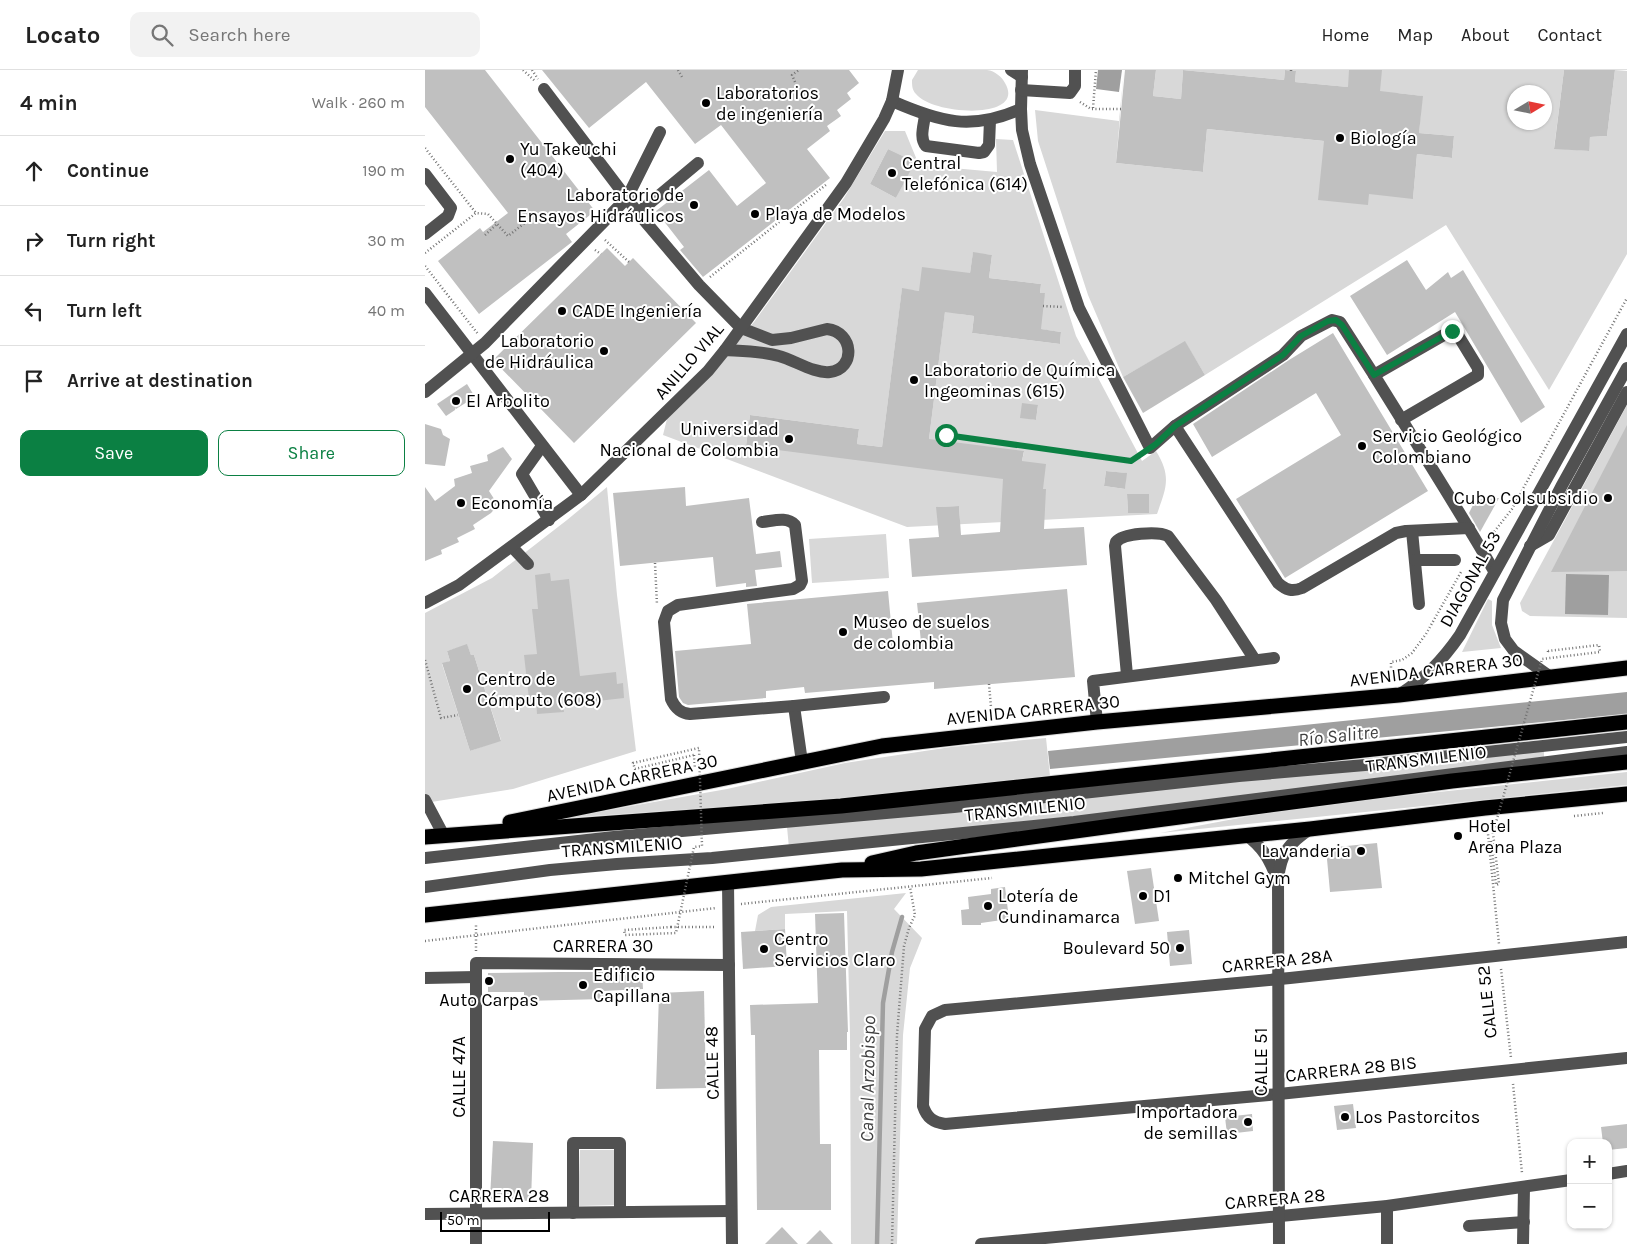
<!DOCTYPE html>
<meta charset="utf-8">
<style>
:root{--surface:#fff;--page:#f2f2f2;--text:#222;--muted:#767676;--line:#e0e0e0;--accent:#0b8043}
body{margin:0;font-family:Karla,sans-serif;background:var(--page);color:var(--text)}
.controls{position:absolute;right:15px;bottom:15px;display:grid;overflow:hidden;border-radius:10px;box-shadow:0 1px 4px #0004}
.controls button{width:45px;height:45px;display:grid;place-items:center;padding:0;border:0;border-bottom:1px solid var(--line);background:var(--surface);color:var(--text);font:25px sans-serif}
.compass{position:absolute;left:1082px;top:15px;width:45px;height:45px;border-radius:50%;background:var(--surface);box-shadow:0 1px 4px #0004;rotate:80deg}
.scale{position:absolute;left:15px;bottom:12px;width:110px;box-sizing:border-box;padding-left:5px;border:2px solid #000;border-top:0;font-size:14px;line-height:18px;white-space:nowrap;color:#000;-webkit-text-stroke:4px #fff;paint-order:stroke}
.stop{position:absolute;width:15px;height:15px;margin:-11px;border:4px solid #0b8043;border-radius:50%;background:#fff}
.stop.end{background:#0b8043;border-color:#fff;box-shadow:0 1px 5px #0008}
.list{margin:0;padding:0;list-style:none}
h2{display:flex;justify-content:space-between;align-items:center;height:65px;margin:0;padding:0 20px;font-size:21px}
h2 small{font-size:16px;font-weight:400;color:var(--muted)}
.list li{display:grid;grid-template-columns:32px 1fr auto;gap:15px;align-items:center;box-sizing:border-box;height:70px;padding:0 20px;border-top:1px solid var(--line)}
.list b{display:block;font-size:19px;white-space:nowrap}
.list em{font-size:16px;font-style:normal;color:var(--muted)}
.actions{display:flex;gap:10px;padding:15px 20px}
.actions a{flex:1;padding:11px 0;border:1px solid var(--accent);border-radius:10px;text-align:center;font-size:18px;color:var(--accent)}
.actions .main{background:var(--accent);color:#fff}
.icon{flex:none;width:28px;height:28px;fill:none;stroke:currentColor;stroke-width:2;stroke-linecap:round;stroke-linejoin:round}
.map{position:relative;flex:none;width:1202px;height:1174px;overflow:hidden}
header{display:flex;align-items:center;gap:30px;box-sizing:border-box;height:70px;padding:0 25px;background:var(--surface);border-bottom:1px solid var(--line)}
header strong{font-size:24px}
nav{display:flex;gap:28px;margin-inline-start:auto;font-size:18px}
.search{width:350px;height:45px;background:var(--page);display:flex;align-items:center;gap:12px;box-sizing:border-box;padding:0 18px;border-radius:10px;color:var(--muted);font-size:19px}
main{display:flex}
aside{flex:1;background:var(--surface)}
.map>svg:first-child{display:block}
.green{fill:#d8d8d8;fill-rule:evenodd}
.water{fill:#9f9f9f}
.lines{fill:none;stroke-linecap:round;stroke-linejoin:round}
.stream{stroke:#9f9f9f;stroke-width:4.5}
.building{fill:#c0c0c0}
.highway-casing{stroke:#dbdbdb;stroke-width:17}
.path{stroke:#737373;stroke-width:2.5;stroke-dasharray:1 2.5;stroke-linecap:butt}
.minor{stroke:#515151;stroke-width:12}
.highway{stroke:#000;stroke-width:15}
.path-bridge{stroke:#737373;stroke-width:2.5;stroke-dasharray:1 2.5;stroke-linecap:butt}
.route{stroke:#0b8043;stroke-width:6}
.poi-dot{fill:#000;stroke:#fff;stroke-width:2}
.labels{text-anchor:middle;stroke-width:4;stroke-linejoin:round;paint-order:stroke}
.poi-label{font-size:18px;fill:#000;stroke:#fff;text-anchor:start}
.street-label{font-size:18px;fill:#000;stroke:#fff}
.water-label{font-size:19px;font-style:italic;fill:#404040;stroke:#fff}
</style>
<header>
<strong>Locato</strong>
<div class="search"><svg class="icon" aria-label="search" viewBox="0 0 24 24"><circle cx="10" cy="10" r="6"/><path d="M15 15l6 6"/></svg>Search here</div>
<nav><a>Home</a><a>Map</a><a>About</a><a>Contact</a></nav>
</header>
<main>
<aside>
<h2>4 min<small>Walk · 260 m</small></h2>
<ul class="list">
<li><svg class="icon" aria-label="ahead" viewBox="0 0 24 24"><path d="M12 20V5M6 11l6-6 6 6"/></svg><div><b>Continue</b></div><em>190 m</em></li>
<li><svg class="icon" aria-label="right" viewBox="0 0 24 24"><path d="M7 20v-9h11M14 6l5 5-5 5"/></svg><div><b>Turn right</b></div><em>30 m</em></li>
<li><svg class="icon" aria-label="left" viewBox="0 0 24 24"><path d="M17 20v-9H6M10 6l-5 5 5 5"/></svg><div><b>Turn left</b></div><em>40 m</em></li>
<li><svg class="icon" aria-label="arrive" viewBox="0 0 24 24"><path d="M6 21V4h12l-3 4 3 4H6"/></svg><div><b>Arrive at destination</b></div></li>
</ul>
<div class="actions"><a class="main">Save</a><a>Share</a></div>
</aside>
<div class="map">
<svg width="1202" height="1174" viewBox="0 0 1202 1174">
<rect width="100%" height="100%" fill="#fff"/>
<g class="green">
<path d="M 493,0 C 514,0 543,0 562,0 C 570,1 577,7 580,13 C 602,51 507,45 491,24 C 487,20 487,15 487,10 Z"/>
<path d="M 699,0 L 691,93 L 778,102 L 782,59 L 899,71 L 948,81 L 988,129 L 992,84 L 1027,88 L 1029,66 L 994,63 L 997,26 L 972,23 L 968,69 L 954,20 L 870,12 L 871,1 L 860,0 L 859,10 L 758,0 L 756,29 L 728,26 L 731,0 L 1139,0 L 1129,78 L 1163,81 L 1165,67 L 1182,66 L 1190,0 L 1202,1 L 1202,184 L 1124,320 L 1021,155 L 780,305 L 760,272 L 698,307 L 663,225 L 613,71 L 610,40 L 694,51 ZM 1090,22 L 1120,22 L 1120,52 L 1090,52 Z"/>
<path d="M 460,61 L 480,61 L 494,95 L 572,102 L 571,69 L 588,70 L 651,266 L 717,391 L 731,381 C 747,407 741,418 732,444 L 482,457 L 238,365 L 242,349 L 297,291 L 329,252 L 419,128 ZM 463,79 L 489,92 L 471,128 L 445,114 ZM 548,183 L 567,185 L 564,208 L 616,214 L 615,223 L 620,223 L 607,258 L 636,262 L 635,274 L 547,263 L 549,246 L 535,244 L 523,217 L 502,385 L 599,382 L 597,391 L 321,376 L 325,345 L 434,359 L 432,374 L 457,377 L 477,219 L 494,221 L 545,203 ZM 613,335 L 611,350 L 596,347 ZM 681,401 L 701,403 L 700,419 L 679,416 ZM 702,424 L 724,424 L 724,443 L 703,443 ZM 534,436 L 535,450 L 513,451 L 512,437 Z"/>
<polygon points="1202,335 1202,548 1105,546 1097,541 1095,533"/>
<path d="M 182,417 L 192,525 L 211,681 L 88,719 L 0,733 L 0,543 L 67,508 L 142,450 ZM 42,575 L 46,585 L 49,585 L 76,670 L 45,681 L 17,594 L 25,591 L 22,581 Z"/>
<polygon points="461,464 464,508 387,513 384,469"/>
<polygon points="1063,529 1067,531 1067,555 1076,578 1037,582"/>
<polygon points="621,668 625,706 470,725 139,748 302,719 420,693 526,677"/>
<polygon points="1119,681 1119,687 643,749 364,778 362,757"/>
<polygon points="1202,702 1202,715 735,763 872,737"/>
<polygon points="481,823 469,839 497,868 485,898 478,965 472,1174 426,1174 425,965 422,841 360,844 360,859 330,861 333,845 346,837"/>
<polygon points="155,1080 189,1080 191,1135 153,1136"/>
</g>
<g class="water">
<polygon points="673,0 697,0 694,22 671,19"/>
<polygon points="1141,504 1184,505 1183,545 1140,544"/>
<polygon points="1202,622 1202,644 625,699 623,681"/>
</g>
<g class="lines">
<polyline class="stream" points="452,1174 458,933 467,882 477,847"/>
</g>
<g class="building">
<polygon points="0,0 60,0 170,141 141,164 147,172 54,244 13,191 55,158 58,162 83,143 0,37"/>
<polygon points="117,0 424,0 434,13 422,23 426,29 412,40 416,46 402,56 405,61 382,79 405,108 278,207 255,180 259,177 231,141 284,100 312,136 341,113 296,55 270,74 221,12 164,58"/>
<polygon points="700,0 731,0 728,26 756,29 758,0 859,10 860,0 871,1 870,12 923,17 924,0 957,0 955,21 998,26 994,63 1029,66 1027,88 992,84 988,129 944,124 943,135 893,130 899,71 782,59 778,102 691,93"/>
<polygon points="1139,0 1190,0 1182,66 1165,67 1164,81 1129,79"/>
<polygon points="463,79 490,92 471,128 445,114"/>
<polygon points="182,178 200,196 208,188 271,253 149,373 68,290"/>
<polygon points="548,182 567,185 564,208 616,214 615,223 620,223 616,259 636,262 635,274 547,263 549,246 520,242 504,369 599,381 597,391 621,394 618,419 621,419 619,459 659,457 662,495 487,507 484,469 514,467 511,437 534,436 536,465 575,462 578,409 321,376 325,345 434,359 432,374 457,377 477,218 494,221 497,197 545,203"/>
<polygon points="982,190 1001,220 1023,202 1026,208 1038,200 1120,337 1096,353 1030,242 962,285 925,226"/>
<polygon points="908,263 1003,421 860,508 811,429 916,365 891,323 787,387 768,354 864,290"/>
<polygon points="760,271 780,305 718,343 698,307"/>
<polygon points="42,314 50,327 31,339 31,337 30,340 21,346 12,334"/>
<polygon points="597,333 613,335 611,350 595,348"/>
<polygon points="0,354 16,359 18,365 25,369 20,396 0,394"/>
<polygon points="1202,355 1202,501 1126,502"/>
<polygon points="78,377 87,389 64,421 73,435 66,443 48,455 50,459 32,468 34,472 16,480 17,484 0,491 0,417 10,431 30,416 29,409 47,403 45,396 63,391 62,385"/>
<polygon points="681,401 702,403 700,419 679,416"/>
<polygon points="260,417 261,436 324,428 331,484 355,481 357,497 330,500 332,516 321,517 321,513 291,517 288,487 195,496 188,423"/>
<polygon points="702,424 724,424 724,443 703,443"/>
<polygon points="1074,428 1055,462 1044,443 1051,429"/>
<polygon points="125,503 126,511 144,509 155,606 191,602 192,614 198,613 199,628 138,635 139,642 112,644 111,628 104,629 99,585 112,584 107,539 113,539 110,505"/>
<polygon points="642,519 650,607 509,619 509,612 380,623 379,617 341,621 341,628 263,635 258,633 254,627 250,581 326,574 322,534 463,521 468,574 496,572 492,533"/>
<polygon points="42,574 46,585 49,585 76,671 45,681 17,593 25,591 22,581"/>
<polygon points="952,773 957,818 905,822 901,778"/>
<polygon points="726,798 734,851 710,854 702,801"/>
<polygon points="580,817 584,849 556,853 556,855 537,855 536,840 544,839 543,827 566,824 566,819"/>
<polygon points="419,843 423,962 422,962 422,980 394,980 395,1074 406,1074 406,1140 332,1140 330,965 326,965 325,935 393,933 390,844"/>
<polygon points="360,859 362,896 318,899 316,862"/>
<polygon points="764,860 767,894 745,896 742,862"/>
<polygon points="134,902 178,902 178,904 217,902 218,919 178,921 179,929 99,931 99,922 63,922 63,903"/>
<polygon points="279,921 281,1018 231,1019 234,923"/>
<polygon points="928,1034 931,1058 912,1060 909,1036"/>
<polygon points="827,1044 828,1061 802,1064 800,1047"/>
<polygon points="1202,1054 1202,1078 1183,1080 1183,1073 1178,1073 1176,1057"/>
<polygon points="68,1071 108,1073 106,1131 65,1129"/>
<polygon points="357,1157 373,1174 340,1174"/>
<polygon points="395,1160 408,1174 381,1174"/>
</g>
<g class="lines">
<defs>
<g id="highway">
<polyline points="85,752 457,676 672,652 974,625 1202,598"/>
<polyline points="0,767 416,736 1202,652"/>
<polyline points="447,793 491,783 694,755 1027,711 1202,692"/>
<polyline points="0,845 417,800 496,799 885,759 1060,738 1202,724"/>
</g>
</defs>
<use href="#highway" class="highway-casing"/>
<g class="path">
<polyline points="98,0 110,11"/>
<polyline points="107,0 113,9"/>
<polyline points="253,0 257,7"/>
<polyline points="866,1 866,0"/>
<polyline points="370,12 367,5 374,0"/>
<polyline points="655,32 666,39 696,39"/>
<polyline points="668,38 671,0"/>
<polyline points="0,78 51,143"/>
<polyline points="60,165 72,154"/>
<polyline points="180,170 204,192"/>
<polyline points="170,180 176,184"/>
<polyline points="0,183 51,143 63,144 83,166 101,152"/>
<polyline points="0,196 53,264"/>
<polyline points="285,207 402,114"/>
<polyline points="618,236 639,237"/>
<polyline points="521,365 706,391 714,386"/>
<polyline points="1065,467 1087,439 1202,228"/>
<polyline points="230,493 232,535"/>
<polyline points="1123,581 1123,584"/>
<polyline points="0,590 16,648 33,645"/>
<polyline points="966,601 966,592 977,590 987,583 1001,564 1036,502"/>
<polyline points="564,614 567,649"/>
<polyline points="269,685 270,699"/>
<polyline points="1149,746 1178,743"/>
<polyline points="1062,754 1074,874"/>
<polyline points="316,834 567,808"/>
<polyline points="246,857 290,857"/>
<polyline points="0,871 291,838"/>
<polyline points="51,881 51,854"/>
<polyline points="1076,899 1086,988"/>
<polyline points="1088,1014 1097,1103"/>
<polyline points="467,1174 472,965 476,914 479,876 484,858 490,845 485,817"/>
</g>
<g class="minor">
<polyline points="586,0 597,7"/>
<polyline points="597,0 596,39 597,60 605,94 654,238 725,378 750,356 858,285 876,266 907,250 915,252 917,255 949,305"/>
<path d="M 119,19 L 213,143 L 274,215 L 316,258 L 347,270 L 366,268 L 402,259 C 429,262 431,299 405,302 C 390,304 369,290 354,286 C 337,281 318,281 300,280"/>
<polyline points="596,20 645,23 650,16 650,0"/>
<path d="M 467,31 C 515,52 546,61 596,39"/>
<path d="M 500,45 C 499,55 494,68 501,76 L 554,83 L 559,82 L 564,75 L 565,50"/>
<polyline points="0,104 26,138 23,146 0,164"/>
<polyline points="213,143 273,93"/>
<polyline points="0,223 156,425"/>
<polyline points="0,322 60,273 202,128 235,62"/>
<path d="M 976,350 L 1053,305 L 1053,298 L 1031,262 L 1024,262 L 949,305 C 989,370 1031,435 1069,501"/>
<path d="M 750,356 L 853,513 C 861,520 867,522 877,518 L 971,463 L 981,461 L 1044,458"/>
<polyline points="117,376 97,404 124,450"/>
<path d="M 337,452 C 348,451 362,446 370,455 L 377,511 L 375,515 L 368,519 L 253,535 L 243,541 L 239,552 L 246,629 C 250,638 255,643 265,644 L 369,636 L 377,692"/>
<polyline points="987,461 994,534"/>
<polyline points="1105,476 1124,465 1202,322"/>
<polyline points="87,477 103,494"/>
<polyline points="990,490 1030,490"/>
<polyline points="0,533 34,515 156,425 283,301 300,280 421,113 459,49 467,31 473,0"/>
<path d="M 702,605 L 690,476 L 691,472 C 698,463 733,461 743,466 L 791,530 L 830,590"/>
<polyline points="1124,606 1089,581 1080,569 1076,553 1078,530 1136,417 1202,298"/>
<path d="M 974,625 C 1001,607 1017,591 1035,565 L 1202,264"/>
<polyline points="369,636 459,627"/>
<polyline points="672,652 668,611 849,588"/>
<polyline points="0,730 18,764"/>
<path d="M 821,765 C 838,777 845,790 852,809"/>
<polyline points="0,788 189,767 529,737 814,706 940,695 1202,667"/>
<polyline points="303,812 307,1174"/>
<polyline points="0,817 125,800 192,794 287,788 649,752 1202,682"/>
<path d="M 1202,872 L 865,908 L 520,940 L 507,946 L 500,959 L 498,1036 C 502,1048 508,1052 520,1054 L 854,1024 L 1202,988"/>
<polyline points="0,908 51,907"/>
<polyline points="1183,1104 1202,1101"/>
<polyline points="962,1136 962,1174"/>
<polyline points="148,1143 148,1073 195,1073 195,1142"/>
<polyline points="0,1144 306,1141"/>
<polyline points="1044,1156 1099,1152"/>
<polyline points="51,1174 51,893 304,895"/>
<polyline points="556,1174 962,1136 1146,1110"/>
<path d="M 854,1174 L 853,809 C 856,783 863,774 885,759"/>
<polyline points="1098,1174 1099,1118"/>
</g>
<use href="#highway" class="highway"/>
<g class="path-bridge">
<polyline points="1066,771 1071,815 1074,814 1068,763 1117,589 1175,582 1174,575 1123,581"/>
<polyline points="246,857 199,860 200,865 251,863 269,777 277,776 274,678 208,693 210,699 269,685"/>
</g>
</g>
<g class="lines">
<polyline class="route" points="521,365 706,391 731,374 750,356 858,285 876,266 903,251 911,250 917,255 949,305 1027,261"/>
</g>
<g class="poi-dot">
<circle cx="281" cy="33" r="5"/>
<circle cx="915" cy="68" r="5"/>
<circle cx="85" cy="89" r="5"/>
<circle cx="467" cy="103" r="5"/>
<circle cx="269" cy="135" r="5"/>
<circle cx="330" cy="144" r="5"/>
<circle cx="137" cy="241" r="5"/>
<circle cx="179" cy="281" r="5"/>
<circle cx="489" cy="310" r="5"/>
<circle cx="31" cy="331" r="5"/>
<circle cx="364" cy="369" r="5"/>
<circle cx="937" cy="376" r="5"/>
<circle cx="1183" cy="428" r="5"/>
<circle cx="36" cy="433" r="5"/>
<circle cx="418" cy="562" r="5"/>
<circle cx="42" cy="619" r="5"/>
<circle cx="1033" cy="766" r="5"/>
<circle cx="936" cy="781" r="5"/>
<circle cx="753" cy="808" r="5"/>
<circle cx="718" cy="826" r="5"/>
<circle cx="563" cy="836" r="5"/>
<circle cx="755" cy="878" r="5"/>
<circle cx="339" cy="879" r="5"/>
<circle cx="64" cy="911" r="5"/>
<circle cx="158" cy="915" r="5"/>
<circle cx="920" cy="1047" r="5"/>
<circle cx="823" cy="1052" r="5"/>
</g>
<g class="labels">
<g class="poi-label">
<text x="291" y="29">Laboratorios<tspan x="291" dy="21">de ingeniería</tspan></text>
<text x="925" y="74">Biología</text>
<text x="95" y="85">Yu Takeuchi<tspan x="95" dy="21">(404)</tspan></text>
<text x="477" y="99">Central<tspan x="477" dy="21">Telefónica (614)</tspan></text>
<text x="259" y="131" text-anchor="end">Laboratorio de<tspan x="259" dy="21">Ensayos Hidráulicos</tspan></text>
<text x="340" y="150">Playa de Modelos</text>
<text x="147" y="247">CADE Ingeniería</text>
<text x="169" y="277" text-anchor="end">Laboratorio<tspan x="169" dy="21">de Hidráulica</tspan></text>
<text x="499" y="306">Laboratorio de Química<tspan x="499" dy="21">Ingeominas (615)</tspan></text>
<text x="41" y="337">El Arbolito</text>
<text x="354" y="365" text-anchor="end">Universidad<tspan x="354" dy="21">Nacional de Colombia</tspan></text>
<text x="947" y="372">Servicio Geológico<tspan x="947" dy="21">Colombiano</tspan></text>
<text x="1173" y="434" text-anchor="end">Cubo Colsubsidio</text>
<text x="46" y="439">Economía</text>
<text x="428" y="558">Museo de suelos<tspan x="428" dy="21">de colombia</tspan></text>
<text x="52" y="615">Centro de<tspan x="52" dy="21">Cómputo (608)</tspan></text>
<text x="1043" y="762">Hotel<tspan x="1043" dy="21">Arena Plaza</tspan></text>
<text x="926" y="787" text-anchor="end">Lavanderia</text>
<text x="763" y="814">Mitchel Gym</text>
<text x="573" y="832">Lotería de<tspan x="573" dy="21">Cundinamarca</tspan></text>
<text x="728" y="832">D1</text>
<text x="349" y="875">Centro<tspan x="349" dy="21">Servicios Claro</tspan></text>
<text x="745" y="884" text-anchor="end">Boulevard 50</text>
<text x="168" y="911">Edificio<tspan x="168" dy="21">Capillana</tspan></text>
<text x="64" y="936" text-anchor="middle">Auto Carpas</text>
<text x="813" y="1048" text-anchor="end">Importadora<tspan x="813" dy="21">de semillas</tspan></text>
<text x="930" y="1053">Los Pastorcitos</text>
</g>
<g class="street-label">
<text transform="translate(264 291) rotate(-49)" y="6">ANILLO VIAL</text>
<text transform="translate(1045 509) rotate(-61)" y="6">DIAGONAL 53</text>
<text transform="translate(1011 600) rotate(-7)" y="6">AVENIDA CARRERA 30</text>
<text transform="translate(608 640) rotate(-6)" y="6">AVENIDA CARRERA 30</text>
<text transform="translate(1001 689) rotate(-7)" y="6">TRANSMILENIO</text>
<text transform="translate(207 708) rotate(-12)" y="6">AVENIDA CARRERA 30</text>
<text transform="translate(600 739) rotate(-6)" y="6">TRANSMILENIO</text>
<text transform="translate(197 777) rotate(-4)" y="6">TRANSMILENIO</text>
<text x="178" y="882">CARRERA 30</text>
<text transform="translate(852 891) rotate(-6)" y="6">CARRERA 28A</text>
<text transform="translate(1062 932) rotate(-96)" y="6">CALLE 52</text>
<text transform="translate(836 992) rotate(-90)" y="6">CALLE 51</text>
<text transform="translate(287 993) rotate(-91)" y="6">CALLE 48</text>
<text transform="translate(926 999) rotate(-6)" y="6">CARRERA 28 BIS</text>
<text transform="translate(34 1007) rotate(-90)" y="6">CALLE 47A</text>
<text x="74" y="1132">CARRERA 28</text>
<text transform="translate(850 1129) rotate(-5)" y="6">CARRERA 28</text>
</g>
<g class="water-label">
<text transform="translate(913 665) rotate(-6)" y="7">Río Salitre</text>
<text transform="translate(442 1009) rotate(-89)" y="7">Canal Arzobispo</text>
</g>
</g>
</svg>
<div class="controls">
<button>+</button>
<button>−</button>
</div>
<svg class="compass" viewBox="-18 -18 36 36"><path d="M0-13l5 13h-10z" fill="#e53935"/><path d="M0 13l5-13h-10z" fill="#767676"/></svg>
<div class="scale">50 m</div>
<div class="stop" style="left:521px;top:365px"></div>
<div class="stop end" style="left:1027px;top:261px"></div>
</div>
</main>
